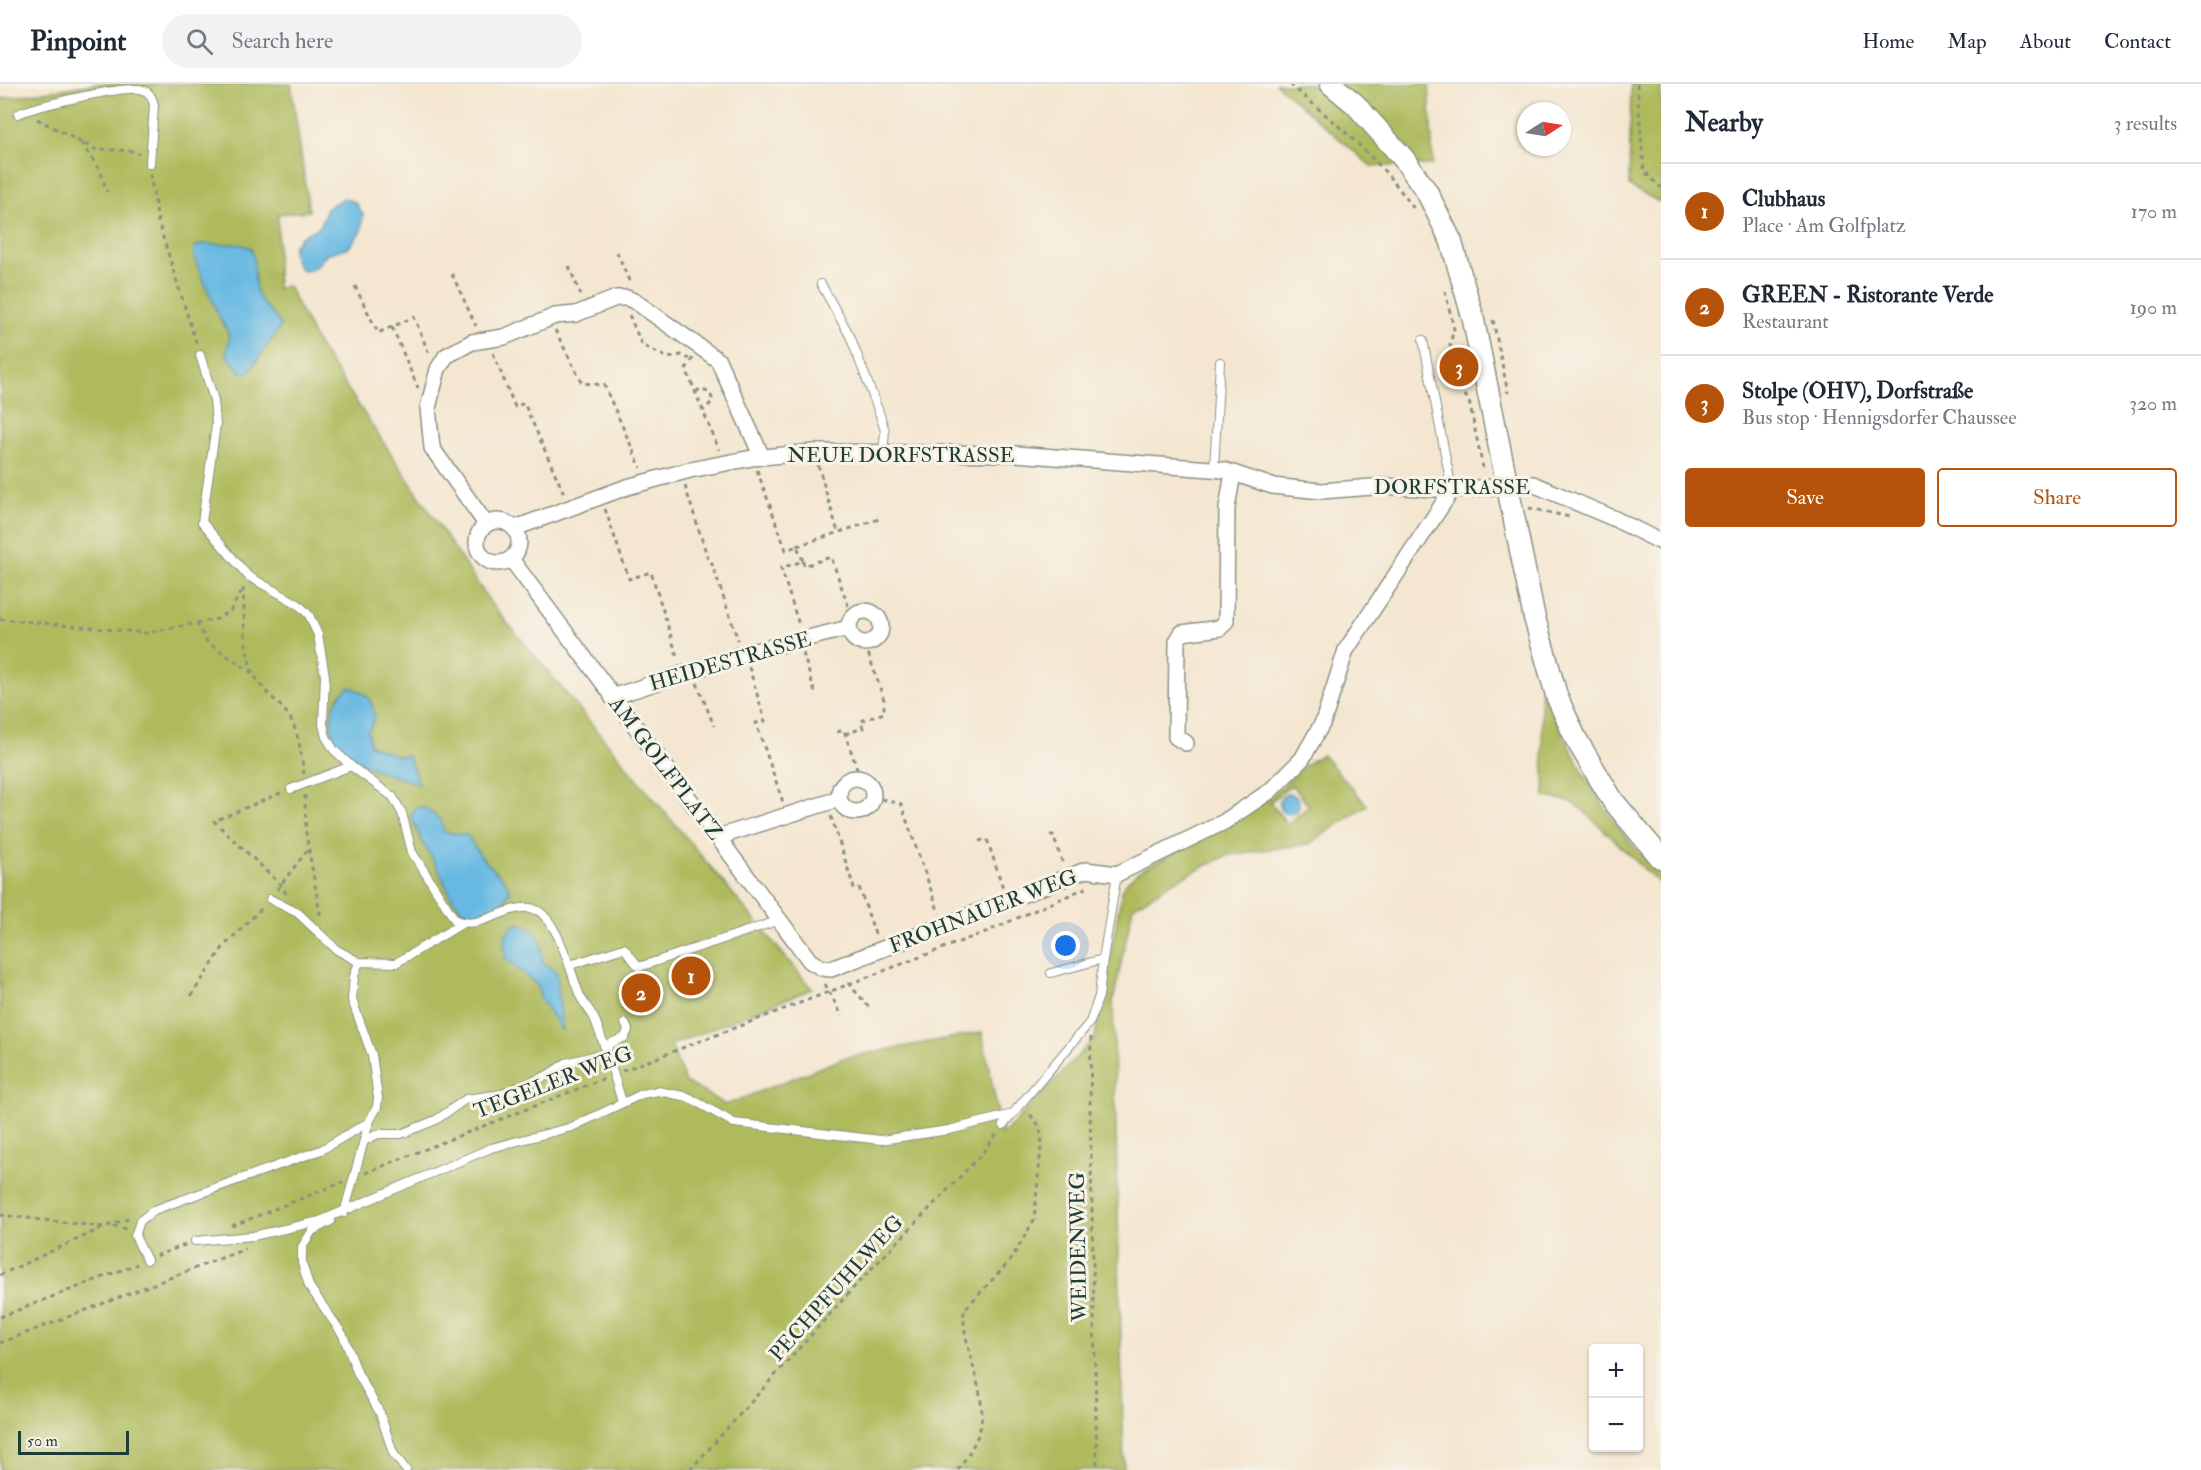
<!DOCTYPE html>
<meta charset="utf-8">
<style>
:root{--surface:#fff;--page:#f2f2f3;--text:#1f2937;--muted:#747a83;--line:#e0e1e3;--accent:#b45309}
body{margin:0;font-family:"IM FELL Double Pica",serif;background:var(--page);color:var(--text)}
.controls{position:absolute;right:18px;bottom:18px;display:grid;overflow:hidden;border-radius:6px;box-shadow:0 2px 4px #0004}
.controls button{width:54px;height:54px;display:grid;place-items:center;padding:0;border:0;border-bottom:2px solid var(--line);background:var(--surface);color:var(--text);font:30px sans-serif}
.compass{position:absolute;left:1517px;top:18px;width:54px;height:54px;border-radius:50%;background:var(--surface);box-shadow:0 2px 4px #0004;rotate:78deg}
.scale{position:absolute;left:18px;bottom:15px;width:111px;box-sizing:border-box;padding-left:6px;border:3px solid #1f3d34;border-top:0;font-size:16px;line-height:21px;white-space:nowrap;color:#1f3d34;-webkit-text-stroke:4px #f7f3e8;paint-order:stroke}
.you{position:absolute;left:1066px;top:862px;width:21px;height:21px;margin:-15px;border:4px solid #fff;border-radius:50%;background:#1a73e8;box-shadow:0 0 0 9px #1a73e833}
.badge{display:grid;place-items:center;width:39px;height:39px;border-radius:50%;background:var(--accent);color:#fff;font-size:20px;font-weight:700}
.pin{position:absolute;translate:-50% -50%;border:3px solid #fff;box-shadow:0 2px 6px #0006}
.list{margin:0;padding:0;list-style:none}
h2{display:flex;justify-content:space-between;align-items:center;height:78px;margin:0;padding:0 24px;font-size:26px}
h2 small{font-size:20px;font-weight:400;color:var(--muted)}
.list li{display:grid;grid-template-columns:39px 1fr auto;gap:18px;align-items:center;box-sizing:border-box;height:96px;padding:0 24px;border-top:2px solid var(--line)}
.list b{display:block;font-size:22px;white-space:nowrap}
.list p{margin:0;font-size:20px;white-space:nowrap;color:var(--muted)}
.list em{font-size:20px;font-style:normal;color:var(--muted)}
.actions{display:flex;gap:12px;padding:18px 24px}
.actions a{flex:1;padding:14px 0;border:2px solid var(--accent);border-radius:6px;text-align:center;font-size:21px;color:var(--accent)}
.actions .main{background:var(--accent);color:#fff}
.icon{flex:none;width:33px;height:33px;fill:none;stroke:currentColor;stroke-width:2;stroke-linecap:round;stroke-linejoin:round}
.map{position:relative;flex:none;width:1661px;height:1386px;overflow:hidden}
header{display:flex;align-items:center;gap:36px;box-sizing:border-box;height:84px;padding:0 30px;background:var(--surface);border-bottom:2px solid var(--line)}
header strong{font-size:28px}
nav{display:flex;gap:33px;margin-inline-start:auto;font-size:21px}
.search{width:420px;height:54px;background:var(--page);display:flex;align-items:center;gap:15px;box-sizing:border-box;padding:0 21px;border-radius:33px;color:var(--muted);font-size:22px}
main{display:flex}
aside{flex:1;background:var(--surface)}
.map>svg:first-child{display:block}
.green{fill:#aeba5c;stroke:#667c48;stroke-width:1.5;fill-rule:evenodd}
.water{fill:#67b9e2;stroke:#437b8b;stroke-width:1.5}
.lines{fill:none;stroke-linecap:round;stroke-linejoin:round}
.lane-casing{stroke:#8a9282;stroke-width:10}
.street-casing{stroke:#8a9282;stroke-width:18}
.secondary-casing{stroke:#8a9282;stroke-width:24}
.path{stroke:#8a9282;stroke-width:3;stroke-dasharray:4.5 4.5;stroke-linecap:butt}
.lane{stroke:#fff;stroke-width:8}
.street{stroke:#fff;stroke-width:15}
.secondary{stroke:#fff;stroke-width:21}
.labels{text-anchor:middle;stroke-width:6;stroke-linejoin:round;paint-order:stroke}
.street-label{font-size:21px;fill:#1f3d34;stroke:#f7f3e8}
</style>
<header>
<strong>Pinpoint</strong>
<div class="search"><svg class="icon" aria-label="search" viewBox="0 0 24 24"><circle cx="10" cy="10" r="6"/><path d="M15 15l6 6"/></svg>Search here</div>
<nav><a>Home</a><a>Map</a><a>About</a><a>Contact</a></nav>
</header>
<main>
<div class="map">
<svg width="1661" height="1386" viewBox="0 0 1661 1386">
<rect width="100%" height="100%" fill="#f7f3e8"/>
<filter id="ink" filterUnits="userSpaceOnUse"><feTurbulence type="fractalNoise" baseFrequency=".0167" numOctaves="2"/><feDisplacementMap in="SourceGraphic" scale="12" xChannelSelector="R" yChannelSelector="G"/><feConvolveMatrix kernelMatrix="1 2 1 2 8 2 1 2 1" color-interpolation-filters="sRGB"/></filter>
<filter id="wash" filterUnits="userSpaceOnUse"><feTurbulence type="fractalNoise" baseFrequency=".008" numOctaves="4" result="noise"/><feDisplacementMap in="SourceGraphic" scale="24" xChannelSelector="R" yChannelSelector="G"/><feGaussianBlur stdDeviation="1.35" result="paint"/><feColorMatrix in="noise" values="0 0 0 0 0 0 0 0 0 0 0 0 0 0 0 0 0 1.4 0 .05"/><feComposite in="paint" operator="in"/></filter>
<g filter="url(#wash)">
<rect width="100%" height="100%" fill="#f4e6d0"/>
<g class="green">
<path d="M 94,0 L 291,0 L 309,127 L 278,130 L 277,204 L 288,202 L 317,259 L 490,518 L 812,905 L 671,961 L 685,998 L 726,1021 L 844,974 L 982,948 L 1002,1051 L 1095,954 L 1122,807 L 1126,799 L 1138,788 C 1178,766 1230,742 1266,716 C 1284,704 1304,677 1323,671 L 1367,721 L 1309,760 L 1228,771 L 1171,799 L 1133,823 L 1113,917 L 1124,1386 L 0,1386 L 0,15 ZM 1292,701 L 1309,722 L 1287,740 L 1270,718 Z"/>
<polygon points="1276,0 1429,0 1433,81 1371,82"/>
<polygon points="1631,0 1661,0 1661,119 1629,102"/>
<path d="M 1540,605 C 1573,669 1604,741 1661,789 L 1661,801 L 1584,727 L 1569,717 L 1545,713 Z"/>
</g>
<g class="water">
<path d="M 344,114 L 355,118 L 363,131 L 361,147 L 349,163 L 326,170 L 317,182 L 306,187 L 300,185 C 283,160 299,153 320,143 L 327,124 Z"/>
<path d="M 203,160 C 219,162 236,157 251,164 C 257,180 252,197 258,211 C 264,224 275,230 281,242 L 249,288 L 241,288 L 226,270 C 230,255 231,249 221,237 L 194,174 L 194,163 Z"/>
<path d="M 349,603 C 371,608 381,629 368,647 L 370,661 L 398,672 L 408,672 L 419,700 C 389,690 326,677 331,634 C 333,621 338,611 349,603 Z"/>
<circle cx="1289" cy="720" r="10"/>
<polygon points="423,723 441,736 444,748 467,751 482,774 506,798 510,808 502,819 474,830 461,825 452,814 435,779 423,760 411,732 415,724"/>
<path d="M 519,839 C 539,844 542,859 543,878 L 557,889 L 562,947 L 540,914 L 538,902 L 505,874 C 504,857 502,848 519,839 Z"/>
</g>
</g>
<g filter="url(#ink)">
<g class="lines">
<defs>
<g id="lane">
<path d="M 18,30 C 36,22 128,0 143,6 C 151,9 152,14 154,21 L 150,80"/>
<polyline points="821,200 850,252 879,328 885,347 883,369"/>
<polyline points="1423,256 1452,406"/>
<path d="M 200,271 L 214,316 L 216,341 L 202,438 L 248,492 L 298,520 L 309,531 L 318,551 L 325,592 L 323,640 L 326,653 L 334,666 L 351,682 L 393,713 L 402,729 L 412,768 L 455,836 C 481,847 504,821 530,824 C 557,827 571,891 580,912 C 584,920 591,927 595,936 C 605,962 614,991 622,1018"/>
<polyline points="1214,385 1220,278"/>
<polyline points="291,705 351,682"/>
<polyline points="270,815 298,829 337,866 359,878 396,879 463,839"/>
<polyline points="570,881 624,864 639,883 780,836"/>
<polyline points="1051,889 1103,875 1117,790"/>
<polyline points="1003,1041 1090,938 1099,912 1103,875"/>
<polyline points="364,1057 378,1050 401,1050 436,1036 466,1015 502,1010 546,992 566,979 606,969 609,960 625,953 628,946 625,939"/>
<polyline points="344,1129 369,1038"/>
<polyline points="331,1137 312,1147 302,1163 302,1179 309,1202 343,1251 358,1290 380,1329 393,1369 406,1386"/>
<polyline points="195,1157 253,1152 320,1137 491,1064 572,1043 642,1010 658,1007 688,1013 734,1039 881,1056 949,1046 1013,1030"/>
<polyline points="147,1176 135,1152 140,1137 154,1126 321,1066 369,1038 377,1023 378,1014 372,971 352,916 354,892 359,878"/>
</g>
<g id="street">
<circle cx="498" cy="458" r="21"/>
<polyline points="486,440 432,364 428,324 438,285 446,272 472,258 504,253 555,232 576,230 616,214 627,214 636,218 718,276 762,373"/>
<polyline points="515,444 627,403 690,386 752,374 814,368 1016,370 1224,386 1272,402 1321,407 1385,402 1452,406 1533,400 1613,434 1661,458"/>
<polyline points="511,475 810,877 822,884 831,885 1086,786 1117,790 1224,738 1270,707 1302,675 1323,638 1346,566 1452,406"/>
<circle cx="865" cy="543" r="16"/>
<polyline points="612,613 743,570 849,544"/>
<polyline points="1186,659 1176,653 1177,557 1182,549 1220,544 1226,537 1227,424 1233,389"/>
<circle cx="856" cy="711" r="17"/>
<polyline points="718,753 839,715"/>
</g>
<polyline id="secondary" points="1331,0 1355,20 1404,75 1427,108 1451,157 1473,234 1534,532 1557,613 1576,655 1613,717 1661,774"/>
</defs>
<use href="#lane" class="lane-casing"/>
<use href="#street" class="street-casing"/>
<use href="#secondary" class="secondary-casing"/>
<g class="path">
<path d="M 1290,0 C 1339,43 1379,73 1416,128"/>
<polyline points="1637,0 1644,87 1661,104"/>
<polyline points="37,35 94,65 133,67 139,70"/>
<polyline points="81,59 100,86 107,108"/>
<polyline points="150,90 158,137 197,262"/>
<polyline points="617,168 630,199"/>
<polyline points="569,182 582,214"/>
<polyline points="452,190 476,242"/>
<polyline points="355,202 378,249 414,233 429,270"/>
<polyline points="1445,207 1454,245 1450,260 1457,299 1469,317 1484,389"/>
<polyline points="629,231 642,261 668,274 681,271 689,275"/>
<polyline points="1493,236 1508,309"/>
<polyline points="392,243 418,304"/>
<polyline points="555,246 582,299 604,301 641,384"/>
<polyline points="493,269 515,323 524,319 565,412"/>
<polyline points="693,274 686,285 719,366"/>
<polyline points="696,308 700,305 710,309 713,317 703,327"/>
<polyline points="818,381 838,448"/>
<polyline points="757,386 786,466 797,462 803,477 781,484 799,541"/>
<polyline points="685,402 708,475 711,477 738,556"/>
<polyline points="1529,424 1570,433"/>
<polyline points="605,425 629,495 651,488 678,575"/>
<polyline points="797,462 879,435"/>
<polyline points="803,477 804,482 831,473 851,530"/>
<path d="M 243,504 C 245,531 242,567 255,592 C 262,606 275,615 285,627 C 299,643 301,670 304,690"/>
<polyline points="0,535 146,549 217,535 231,526 242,506"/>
<polyline points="197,539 207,558 252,589"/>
<polyline points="803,569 815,609"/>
<polyline points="749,583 765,637 756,639 783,718"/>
<polyline points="697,599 714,642"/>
<polyline points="837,648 844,646 860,694"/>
<polyline points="845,650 863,644 861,637 884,629 884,616 865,560"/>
<polyline points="281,709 214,737 281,801 286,810"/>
<polyline points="305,711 306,749 321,835"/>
<polyline points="873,713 901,720 939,829"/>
<polyline points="831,732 854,804 859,803 876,853"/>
<polyline points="1050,751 1053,751 1063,780"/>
<polyline points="979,757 987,755 1003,804"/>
<polyline points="277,806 309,764"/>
<polyline points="848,899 870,924"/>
<polyline points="825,900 842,932"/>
<polyline points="191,912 224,862 263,823"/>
<polyline points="1091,953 1090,1023 1097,1386"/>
<polyline points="622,987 988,847 1090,802"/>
<polyline points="365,1089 605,994"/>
<polyline points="0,1131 104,1143 131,1134"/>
<polyline points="113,1142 127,1145"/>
<polyline points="232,1142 343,1098"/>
<polyline points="156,1172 187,1160"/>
<polyline points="0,1191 104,1143"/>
<polyline points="0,1233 137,1180"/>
<polyline points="0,1259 245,1165"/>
<polyline points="690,1386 857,1200 980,1072 997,1050"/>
<path d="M 958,1386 C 966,1373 976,1360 980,1345 C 989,1309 961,1264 964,1226 L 1010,1177 L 1034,1136 L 1042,1053 L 1038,1040 L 1028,1028"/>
</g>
<use href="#lane" class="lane"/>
<use href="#street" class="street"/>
<use href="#secondary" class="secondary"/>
</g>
</g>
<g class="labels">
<g class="street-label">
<text x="901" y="378">NEUE DORFSTRASSE</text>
<text x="1452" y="410">DORFSTRASSE</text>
<text transform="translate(730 577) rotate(-16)" y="7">HEIDESTRASSE</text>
<text transform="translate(666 684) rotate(53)" y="7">AM GOLFPLATZ</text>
<text transform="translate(983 827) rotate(-21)" y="7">FROHNAUER WEG</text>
<text transform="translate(553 998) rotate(-21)" y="7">TEGELER WEG</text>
<text transform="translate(1078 1163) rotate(-91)" y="7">WEIDENWEG</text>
<text transform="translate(836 1204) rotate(-48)" y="7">PECHPFUHLWEG</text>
</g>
</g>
</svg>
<div class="controls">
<button>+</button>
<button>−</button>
</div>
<svg class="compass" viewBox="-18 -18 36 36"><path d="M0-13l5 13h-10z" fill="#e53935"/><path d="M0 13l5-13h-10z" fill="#747a83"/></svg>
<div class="scale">50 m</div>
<div class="you"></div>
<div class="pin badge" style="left:691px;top:892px">1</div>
<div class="pin badge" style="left:641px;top:909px">2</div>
<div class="pin badge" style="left:1459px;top:283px">3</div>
</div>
<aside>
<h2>Nearby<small>3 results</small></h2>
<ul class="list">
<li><span class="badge">1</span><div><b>Clubhaus</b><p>Place · Am Golfplatz</p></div><em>170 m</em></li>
<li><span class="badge">2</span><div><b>GREEN - Ristorante Verde</b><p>Restaurant</p></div><em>190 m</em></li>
<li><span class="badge">3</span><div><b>Stolpe (OHV), Dorfstraße</b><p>Bus stop · Hennigsdorfer Chaussee</p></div><em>320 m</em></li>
</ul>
<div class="actions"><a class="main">Save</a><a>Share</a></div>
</aside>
</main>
